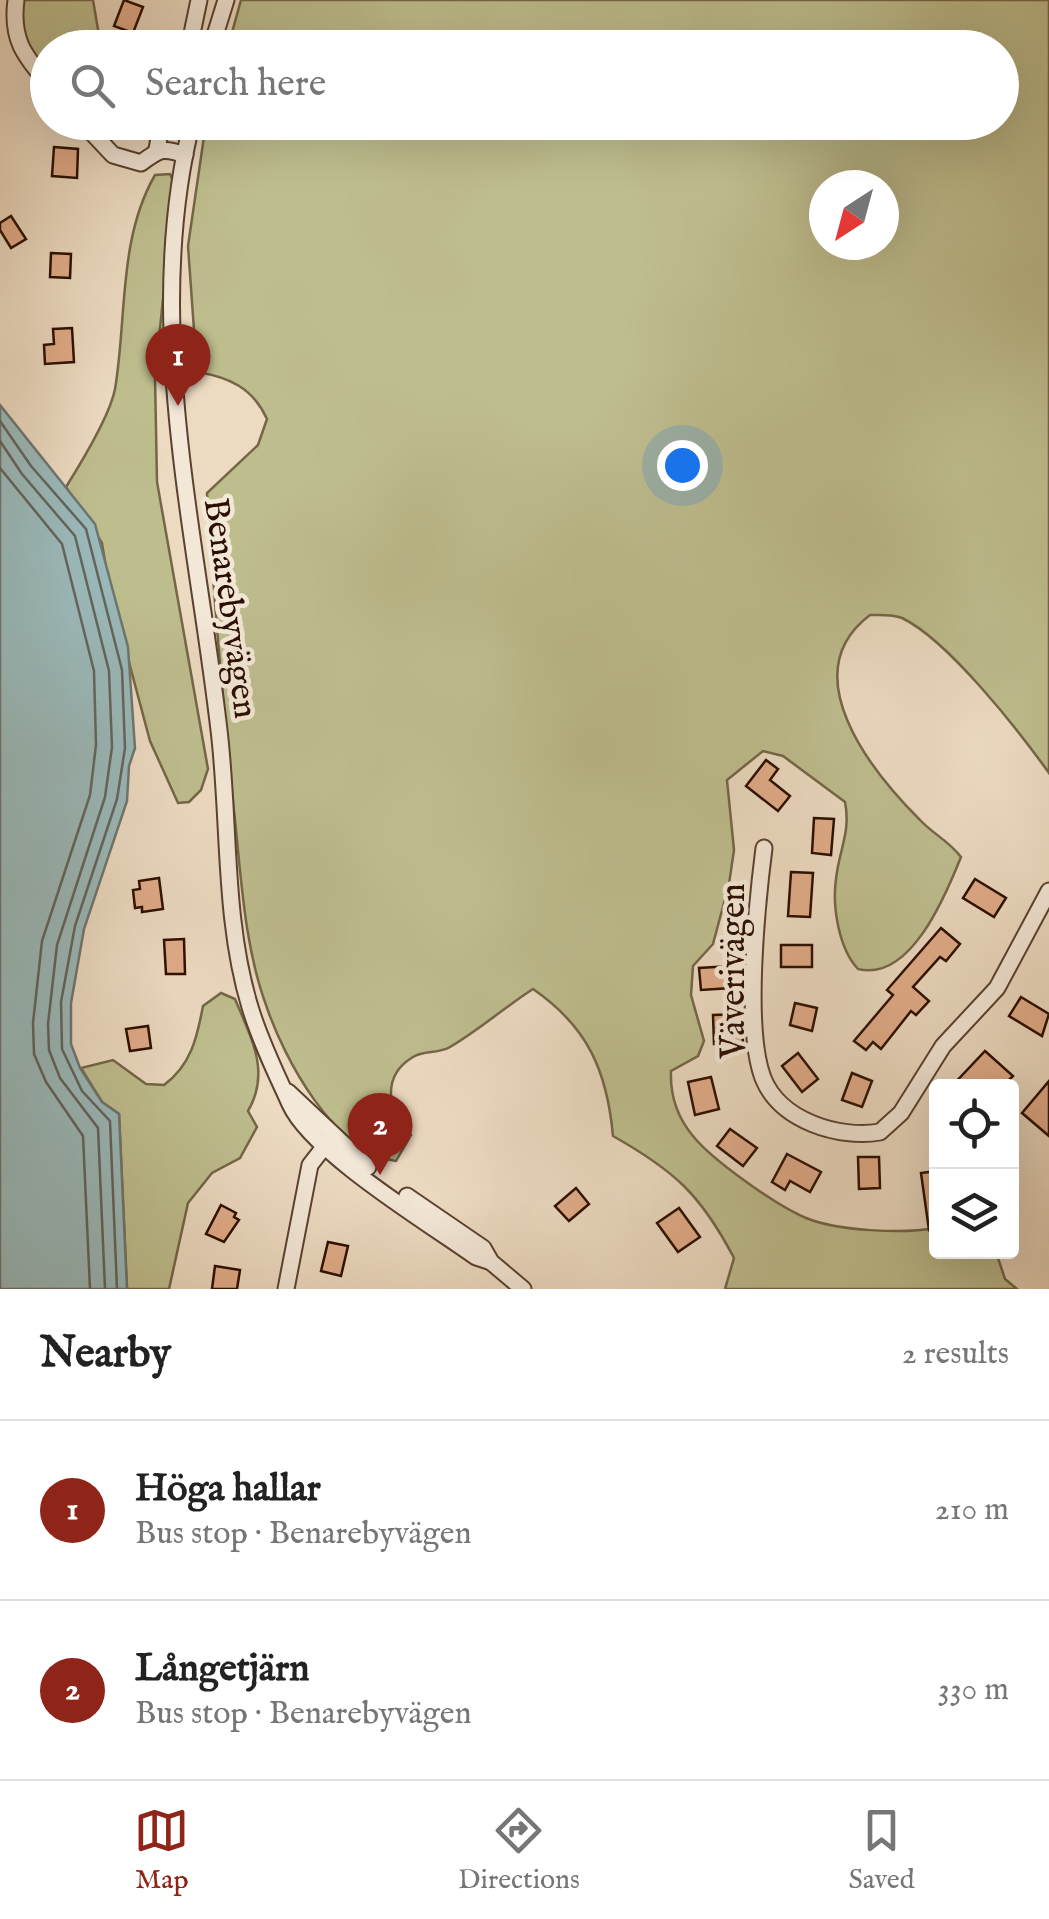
<!DOCTYPE html>
<meta charset="utf-8">
<style>
:root{--surface:#fff;--page:#f6f6f6;--text:#222;--muted:#767676;--line:#e0e0e0;--accent:#8f2418}
body{margin:0;font-family:"IM FELL English",serif;background:var(--page);color:var(--text)}
.controls{position:absolute;right:30px;bottom:30px;display:grid;overflow:hidden;border-radius:10px;box-shadow:0 10px 40px #0002}
.controls button{width:90px;height:90px;display:grid;place-items:center;padding:0;border:0;border-bottom:2px solid var(--line);background:var(--surface);color:var(--text);font:50px sans-serif}
.compass{position:absolute;left:809px;top:170px;width:90px;height:90px;border-radius:50%;background:var(--surface);box-shadow:0 10px 40px #0002;rotate:216deg}
.you{position:absolute;left:682px;top:465px;width:35px;height:35px;margin:-25px;border:8px solid #fff;border-radius:50%;background:#1a73e8;box-shadow:0 0 0 15px #1a73e833}
.badge{display:grid;place-items:center;width:65px;height:65px;border-radius:50%;background:var(--accent);color:#fff;font-size:32px;font-weight:700}
.pin{position:absolute;translate:-50% -82px;filter:drop-shadow(0 2px 5px #0008)}
.pin::after{content:'';position:absolute;top:52px;width:35px;height:30px;background:inherit;clip-path:polygon(0 0,100% 0,50% 100%)}
.list{margin:0;padding:0;list-style:none}
h2{display:flex;justify-content:space-between;align-items:center;height:130px;margin:0;padding:0 40px;font-size:42px}
h2 small{font-size:32px;font-weight:400;color:var(--muted)}
.list li{display:grid;grid-template-columns:65px 1fr auto;gap:30px;align-items:center;box-sizing:border-box;height:180px;padding:0 40px;border-top:2px solid var(--line)}
.list b{display:block;font-size:38px;white-space:nowrap}
.list p{margin:0;font-size:32px;white-space:nowrap;color:var(--muted)}
.list em{font-size:32px;font-style:normal;color:var(--muted)}
.icon{flex:none;width:55px;height:55px;fill:none;stroke:currentColor;stroke-width:2;stroke-linecap:round;stroke-linejoin:round}
.map{position:relative;flex:none;width:1049px;height:1289px;overflow:hidden}
.search{position:absolute;background:var(--surface);box-shadow:0 10px 40px #0002;left:30px;right:30px;top:30px;height:110px;display:flex;align-items:center;gap:25px;box-sizing:border-box;padding:0 35px;border-radius:55px;color:var(--muted);font-size:38px}
.sheet{height:490px;background:var(--surface)}
nav{display:flex;justify-content:space-around;align-items:center;box-sizing:border-box;height:140px;border-top:2px solid var(--line);background:var(--surface);font-size:28px;color:var(--muted)}
nav a{display:grid;justify-items:center;gap:5px}
nav .on{color:var(--accent)}
.map>svg:first-child{display:block}
.green{fill:#bebd8e;stroke:#746647;stroke-width:2.5;fill-rule:evenodd}
.water{fill:#9ab9ba;stroke:#6e7570;stroke-width:2.5}
.lines{fill:none;stroke-linecap:round;stroke-linejoin:round}
.shore{stroke:#62645d;stroke-width:2.5}
.building{fill:#e1ac89;stroke:#2b0e00;stroke-width:2.5}
.minor-casing{stroke:#5b4130;stroke-width:19}
.minor{stroke:#f3e7d7;stroke-width:15}
.labels{text-anchor:middle;stroke-width:9;stroke-linejoin:round;paint-order:stroke}
.street-label{font-size:35px;fill:#2b0e00;stroke:#f3e7d7}
</style>
<div class="map">
<svg width="1049" height="1289" viewBox="0 0 1049 1289">
<rect width="100%" height="100%" fill="#ecdac1"/>
<filter id="stains"><feTurbulence type="fractalNoise" baseFrequency=".002" numOctaves="4"/><feColorMatrix values="0 0 0 0 .2 0 0 0 0 .09 0 0 0 0 .02 0 0 0 .5 -.17"/></filter>
<radialGradient id="worn" r=".72"><stop offset=".6" stop-color="#630" stop-opacity="0"/><stop offset="1" stop-color="#630" stop-opacity=".3"/></radialGradient>
<g class="green">
<path d="M 20,0 L 93,0 L 101,47 L 48,48 L 47,71 C 27,47 20,32 20,0 Z"/>
<path d="M 241,0 L 1049,0 L 1049,773 C 1019,731 948,640 902,618 C 893,614 880,615 870,615 C 793,673 870,770 920,820 C 933,834 949,841 961,857 C 945,897 910,982 858,969 C 839,949 832,907 836,879 C 839,850 851,832 845,802 L 783,756 L 763,751 L 727,780 L 734,850 L 729,884 L 713,944 L 693,966 L 691,995 L 704,1041 L 698,1056 L 671,1071 C 670,1095 678,1118 693,1136 C 712,1160 777,1206 806,1218 C 838,1231 903,1234 936,1228 L 936,1252 L 996,1252 L 1005,1279 L 1017,1289 L 725,1289 L 734,1258 C 701,1195 675,1171 613,1136 C 607,1071 588,1027 533,989 C 505,1007 479,1030 450,1047 C 439,1054 423,1050 413,1057 C 381,1076 387,1113 411,1135 L 396,1161 C 335,1154 284,1059 266,1005 C 244,945 241,874 234,811 C 223,705 214,599 207,493 L 258,445 L 267,419 C 253,388 229,377 197,372 L 188,246 L 206,123 L 1002,122 L 1002,48 L 228,47 ZM 824,185 L 884,185 L 884,245 L 824,245 Z"/>
<path d="M 170,174 L 175,185 L 155,376 L 157,482 L 208,769 L 201,790 L 189,802 L 178,803 L 150,741 L 109,587 L 102,543 L 66,487 C 81,463 110,416 115,389 C 127,319 118,239 155,175 Z"/>
<path d="M 221,993 L 235,999 C 251,1038 271,1072 248,1111 L 257,1127 L 240,1158 L 212,1173 L 188,1203 L 169,1289 L 127,1289 L 119,1114 L 102,1102 L 81,1068 L 113,1060 L 146,1084 L 164,1085 C 191,1065 197,1038 203,1006 Z"/>
</g>
<polygon class="water" points="0,405 95,524 128,647 135,748 129,766 127,801 84,929 71,1003 71,1044 80,1068 102,1102 119,1114 127,1289 0,1289"/>
<g class="lines">
<g class="shore">
<polyline points="0,421 31,466 86,529 122,670 125,748 117,799 75,926 61,1002 62,1049 82,1091 110,1121 117,1289"/>
<polyline points="0,441 22,474 75,536 109,671 112,747 105,797 57,945 48,1024 49,1050 60,1078 98,1128 105,1289"/>
<polyline points="0,468 62,544 94,671 96,745 90,795 42,941 33,1023 34,1054 46,1082 83,1136 90,1289"/>
</g>
</g>
<g class="building">
<polygon points="124,0 143,7 133,33 114,26"/>
<polygon points="54,147 78,149 77,178 52,176"/>
<polygon points="11,216 26,239 11,248 0,230 0,223"/>
<polygon points="51,253 71,254 70,278 50,277"/>
<polygon points="72,328 74,362 45,364 44,345 54,344 53,329"/>
<polygon points="766,760 778,769 770,780 790,796 778,811 746,786"/>
<polygon points="814,818 834,819 831,855 812,853"/>
<polygon points="791,872 813,873 810,917 788,916"/>
<polygon points="159,878 163,909 142,912 142,907 135,908 133,890 140,889 139,881"/>
<polygon points="975,879 1006,898 994,917 963,898"/>
<polygon points="941,928 960,944 946,961 940,957 913,987 929,1001 916,1015 911,1011 881,1049 873,1042 866,1050 854,1041 893,995 887,990"/>
<polygon points="184,939 185,974 166,974 164,940"/>
<rect x="781" y="945" width="31" height="22"/>
<polygon points="730,966 731,988 701,990 699,968"/>
<polygon points="1021,997 1049,1014 1042,1036 1009,1016"/>
<polygon points="795,1003 817,1008 812,1031 790,1025"/>
<polygon points="741,1014 743,1043 714,1044 713,1015"/>
<polygon points="148,1026 151,1048 130,1051 126,1029"/>
<polygon points="985,1051 1013,1076 1003,1086 952,1086"/>
<polygon points="798,1053 818,1079 802,1092 782,1066"/>
<polygon points="852,1073 872,1081 862,1107 842,1100"/>
<polygon points="711,1077 719,1109 695,1115 688,1082"/>
<polygon points="1049,1081 1049,1136 1022,1113"/>
<polygon points="730,1129 757,1148 743,1166 717,1146"/>
<polygon points="787,1154 821,1172 810,1192 790,1181 785,1190 772,1182"/>
<polygon points="858,1157 879,1157 880,1188 859,1189"/>
<polygon points="936,1171 936,1229 929,1230 921,1173"/>
<polygon points="576,1188 589,1204 569,1221 555,1206"/>
<polygon points="221,1205 236,1213 234,1217 239,1220 224,1242 206,1234"/>
<polygon points="679,1208 700,1237 678,1252 657,1223"/>
<polygon points="328,1242 348,1246 341,1276 321,1271"/>
<polygon points="215,1266 240,1270 237,1289 212,1289"/>
</g>
<g class="lines">
<defs>
<g id="minor">
<path d="M 16,0 C 11,38 23,55 48,83"/>
<polyline points="189,48 199,0"/>
<polyline points="211,48 226,0"/>
<path d="M 82,122 L 113,155 L 141,163 C 160,149 163,147 185,155"/>
<path d="M 192,122 C 142,321 196,531 219,730 C 230,822 223,918 250,1007 C 260,1041 276,1073 290,1104 C 312,1153 430,1224 476,1257 L 491,1262"/>
<polyline points="157,149 162,122"/>
<path d="M 764,848 C 757,903 744,1028 763,1078 C 780,1121 839,1139 880,1132 L 901,1113 L 943,1046 L 997,988 L 1049,891"/>
<polyline points="288,1092 368,1167"/>
<polyline points="407,1196 483,1248 491,1262 523,1289"/>
<polyline points="286,1289 310,1165 331,1138"/>
</g>
</defs>
<use href="#minor" class="minor-casing"/>
<use href="#minor" class="minor"/>
</g>
<g class="labels">
<g class="street-label">
<text transform="translate(232 608) rotate(82)" y="12">Benarebyvägen</text>
<text transform="translate(732 971) rotate(-90)" y="12">Väverivägen</text>
</g>
</g>
<rect width="100%" height="100%" filter="url(#stains)"/>
<rect width="100%" height="100%" fill="url(#worn)"/>
</svg>
<div class="controls">
<button><svg class="icon" aria-label="locate" viewBox="0 0 24 24"><circle cx="12" cy="12" r="6"/><path d="M12 2v4M12 18v4M2 12h4M18 12h4"/></svg></button>
<button><svg class="icon" aria-label="layers" viewBox="0 0 24 24"><path d="M12 4l9 5-9 5-9-5zM3 14l9 5 9-5"/></svg></button>
</div>
<svg class="compass" viewBox="-18 -18 36 36"><path d="M0-13l5 13h-10z" fill="#e53935"/><path d="M0 13l5-13h-10z" fill="#767676"/></svg>
<div class="you"></div>
<div class="pin badge" style="left:178px;top:406px">1</div>
<div class="pin badge" style="left:380px;top:1175px">2</div>
<div class="search"><svg class="icon" aria-label="search" viewBox="0 0 24 24"><circle cx="10" cy="10" r="6"/><path d="M15 15l6 6"/></svg>Search here</div>
</div>
<section class="sheet">
<h2>Nearby<small>2 results</small></h2>
<ul class="list">
<li><span class="badge">1</span><div><b>Höga hallar</b><p>Bus stop · Benarebyvägen</p></div><em>210 m</em></li>
<li><span class="badge">2</span><div><b>Långetjärn</b><p>Bus stop · Benarebyvägen</p></div><em>330 m</em></li>
</ul>
</section>
<nav>
<a class="on"><svg class="icon" aria-label="map" viewBox="0 0 24 24"><path d="M3 6l6-2 6 2 6-2v14l-6 2-6-2-6 2zM9 4v14M15 6v14"/></svg>Map</a>
<a><svg class="icon" aria-label="directions" viewBox="0 0 24 24"><path d="M12 3l9 9-9 9-9-9zM9 14v-3h6M13 9l2 2-2 2"/></svg>Directions</a>
<a><svg class="icon" aria-label="saved" viewBox="0 0 24 24"><path d="M7 4h10v16l-5-4-5 4z"/></svg>Saved</a>
</nav>
